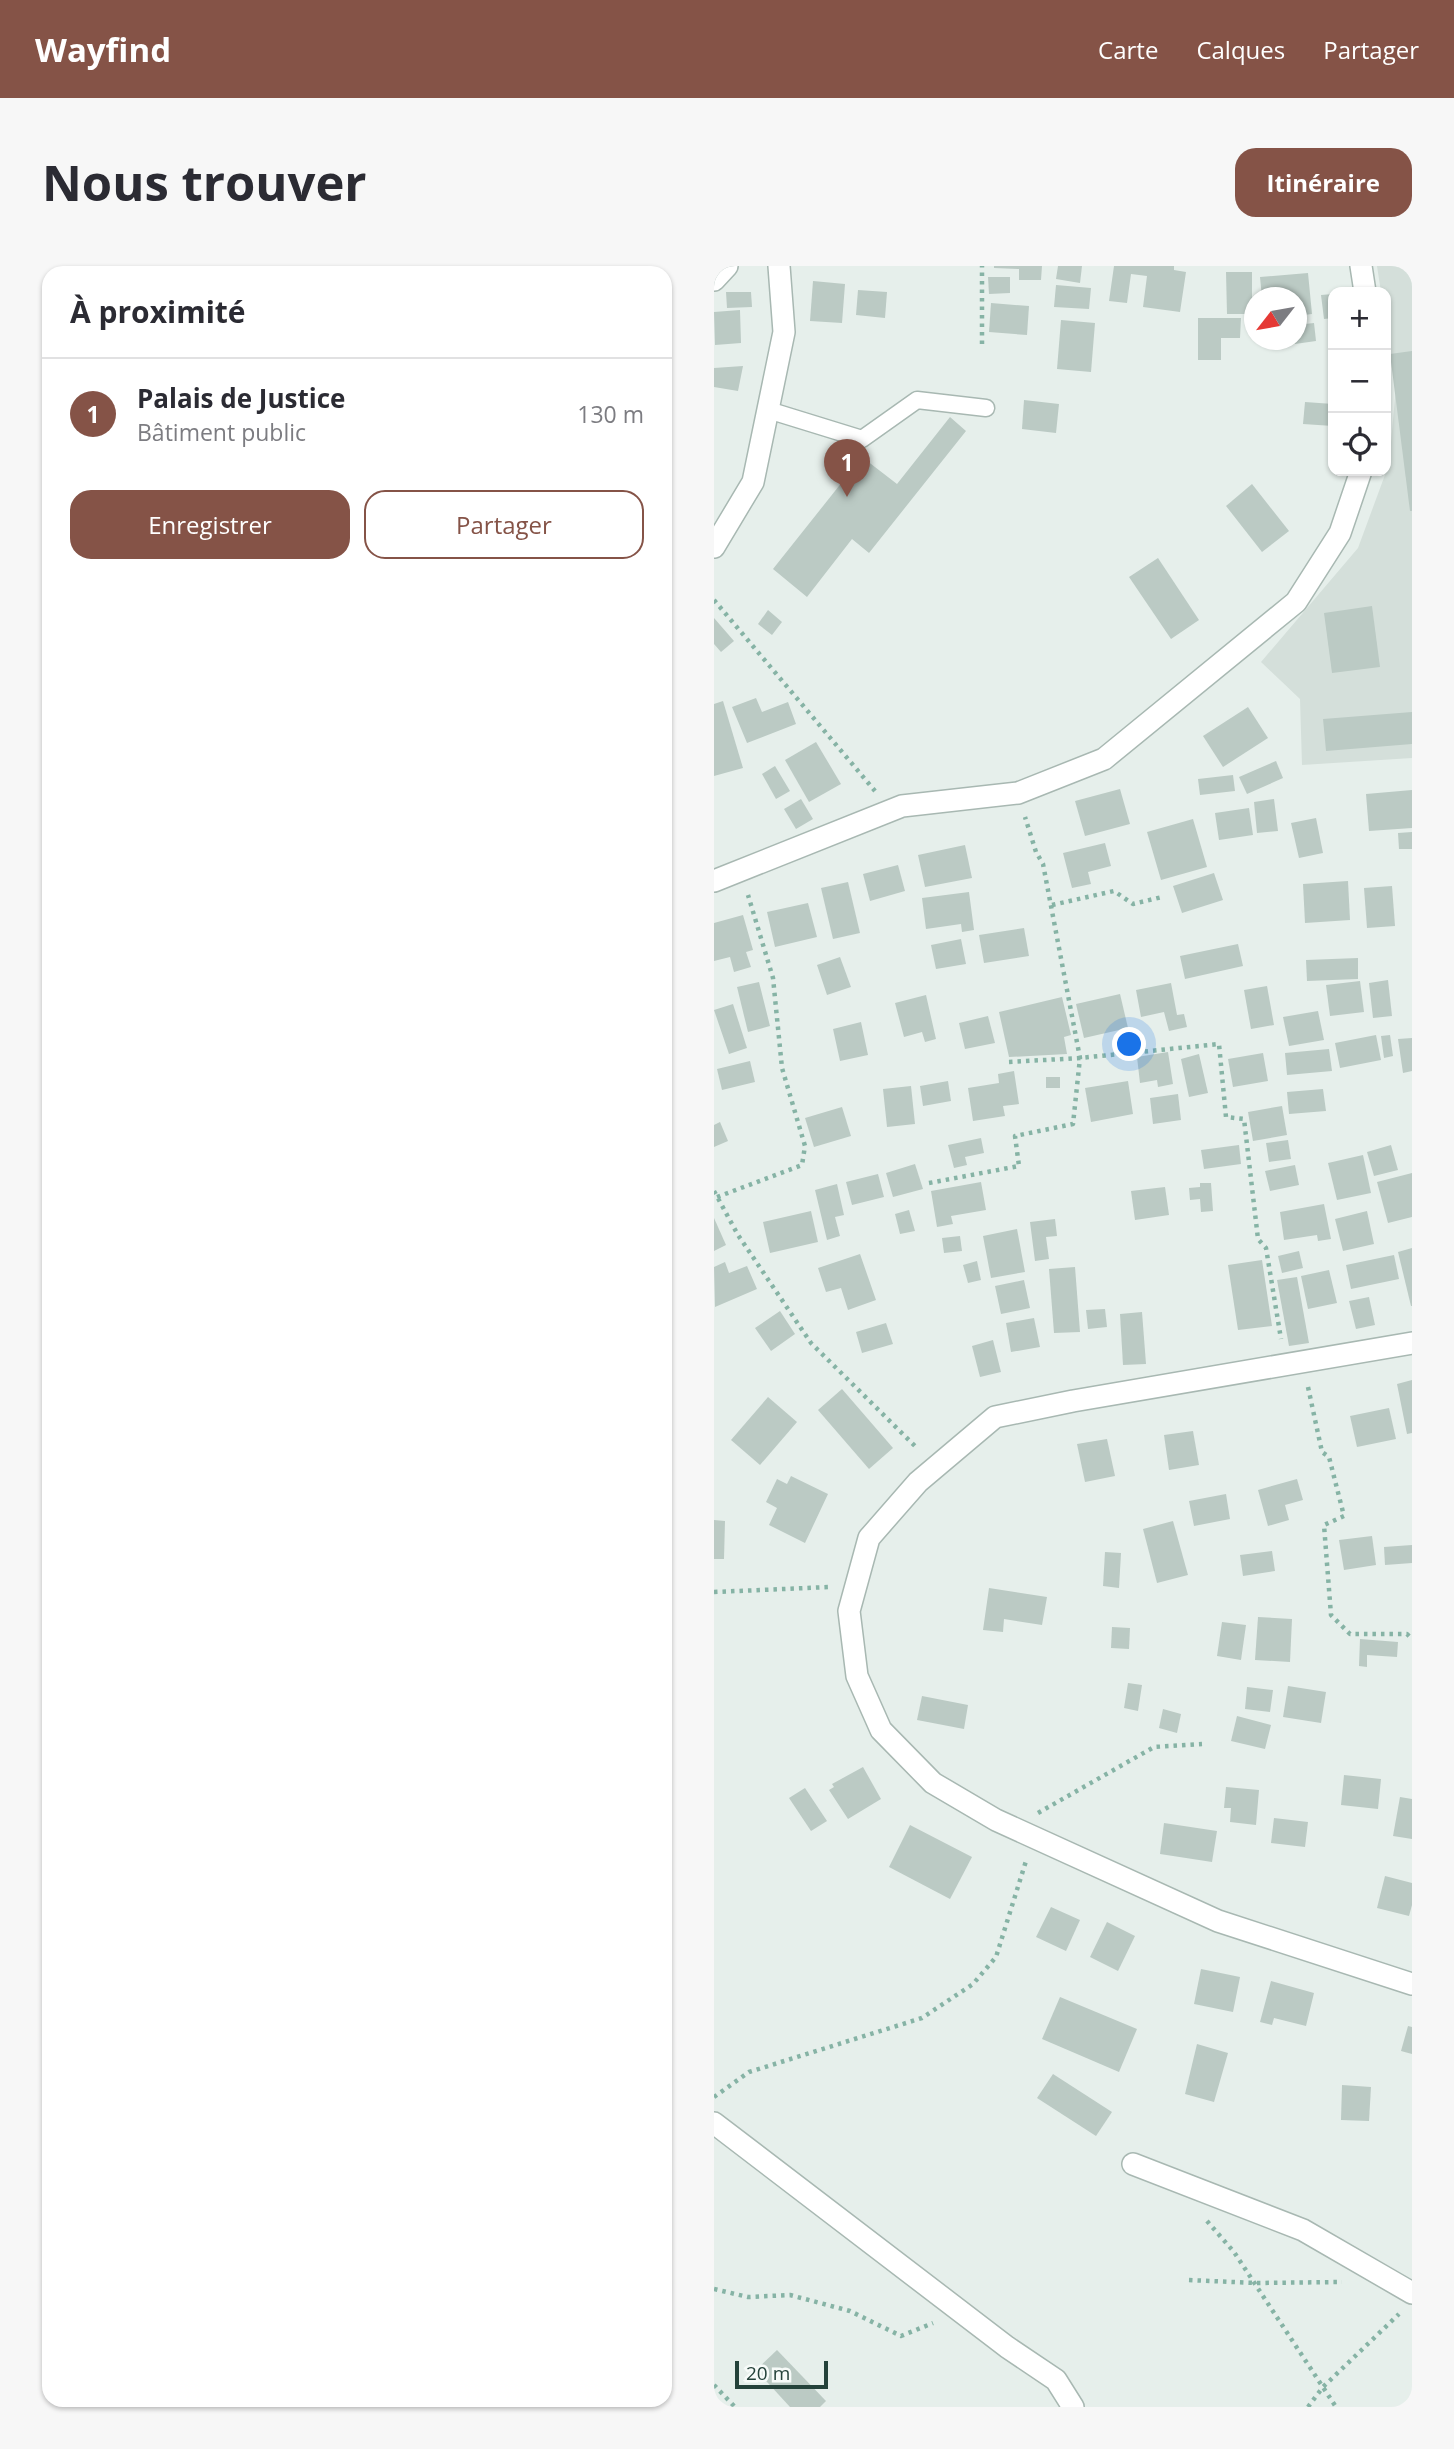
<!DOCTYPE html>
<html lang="fr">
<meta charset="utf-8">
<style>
:root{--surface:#fff;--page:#f7f7f7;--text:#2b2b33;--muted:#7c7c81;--line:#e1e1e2;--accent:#855347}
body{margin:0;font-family:"Open Sans",sans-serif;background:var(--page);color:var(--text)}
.controls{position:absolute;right:21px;top:21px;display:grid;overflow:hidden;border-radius:14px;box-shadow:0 2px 5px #0004}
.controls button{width:63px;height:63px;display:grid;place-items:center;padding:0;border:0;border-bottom:2px solid var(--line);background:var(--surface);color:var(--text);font:35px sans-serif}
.compass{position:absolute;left:530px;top:21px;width:63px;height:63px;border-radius:50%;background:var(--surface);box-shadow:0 2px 5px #0004;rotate:239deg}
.scale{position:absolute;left:21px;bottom:18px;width:93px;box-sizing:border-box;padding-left:7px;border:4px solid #24423a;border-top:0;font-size:19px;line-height:24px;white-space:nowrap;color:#24423a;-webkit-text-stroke:5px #f7fbf9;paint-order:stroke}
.you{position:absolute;left:416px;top:779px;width:24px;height:24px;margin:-18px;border:5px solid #fff;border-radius:50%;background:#1a73e8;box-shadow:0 0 0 10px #1a73e833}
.badge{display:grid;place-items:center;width:46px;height:46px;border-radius:50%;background:var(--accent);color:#fff;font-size:23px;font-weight:700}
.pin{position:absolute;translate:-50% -58px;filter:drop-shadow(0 2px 4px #0008)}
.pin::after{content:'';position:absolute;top:37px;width:24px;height:21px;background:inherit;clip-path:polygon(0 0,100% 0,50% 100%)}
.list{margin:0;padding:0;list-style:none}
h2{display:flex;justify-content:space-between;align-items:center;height:91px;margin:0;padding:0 28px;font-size:30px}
h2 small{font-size:23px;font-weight:400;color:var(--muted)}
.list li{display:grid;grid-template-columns:46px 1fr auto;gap:21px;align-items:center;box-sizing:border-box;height:112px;padding:0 28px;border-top:2px solid var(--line)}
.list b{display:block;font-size:26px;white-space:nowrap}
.list p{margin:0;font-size:23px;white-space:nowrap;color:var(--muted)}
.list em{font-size:23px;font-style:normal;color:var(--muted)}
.actions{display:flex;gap:14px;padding:21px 28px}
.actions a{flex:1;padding:16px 0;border:2px solid var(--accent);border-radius:21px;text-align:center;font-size:24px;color:var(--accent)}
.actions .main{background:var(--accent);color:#fff}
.icon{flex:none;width:38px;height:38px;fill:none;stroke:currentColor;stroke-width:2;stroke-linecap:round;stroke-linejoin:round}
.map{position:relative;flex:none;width:698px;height:2141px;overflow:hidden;border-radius:21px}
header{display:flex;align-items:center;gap:42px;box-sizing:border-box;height:98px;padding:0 35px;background:var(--accent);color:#fff}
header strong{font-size:33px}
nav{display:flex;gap:38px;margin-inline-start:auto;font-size:24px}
.intro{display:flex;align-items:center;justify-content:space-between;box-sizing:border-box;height:168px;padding:0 42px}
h1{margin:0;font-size:49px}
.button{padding:18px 32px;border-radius:21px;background:var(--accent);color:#fff;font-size:24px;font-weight:700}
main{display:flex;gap:42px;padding:0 42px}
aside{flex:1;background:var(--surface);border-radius:21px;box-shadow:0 2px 5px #0004}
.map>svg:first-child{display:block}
.built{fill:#d4dfda}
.building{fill:#bbcac4}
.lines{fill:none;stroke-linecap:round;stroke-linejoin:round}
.lane-casing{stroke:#a8b8b2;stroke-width:19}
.street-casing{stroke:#a8b8b2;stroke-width:24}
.path{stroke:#86b3a5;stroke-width:4.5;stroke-dasharray:3.5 5;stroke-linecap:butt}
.lane{stroke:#fff;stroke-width:16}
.street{stroke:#fff;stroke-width:21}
</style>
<header>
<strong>Wayfind</strong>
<nav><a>Carte</a><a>Calques</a><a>Partager</a></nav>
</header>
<div class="intro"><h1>Nous trouver</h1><a class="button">Itinéraire</a></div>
<main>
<aside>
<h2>À proximité<small></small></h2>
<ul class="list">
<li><span class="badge">1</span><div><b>Palais de Justice</b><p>Bâtiment public</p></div><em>130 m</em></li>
</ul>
<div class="actions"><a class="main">Enregistrer</a><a>Partager</a></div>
</aside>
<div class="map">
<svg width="698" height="2141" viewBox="0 0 698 2141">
<rect width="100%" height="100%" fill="#e6efeb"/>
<polygon class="built" points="663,0 698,0 698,492 588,499 586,433 547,396 644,282 675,198 682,121 672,57 672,26 667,26"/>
<g class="building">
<polygon points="280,0 328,0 327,14 305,14 305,3 280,2"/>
<polygon points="344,0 368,0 366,17 342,13"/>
<polygon points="400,0 460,0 460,4 472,6 466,46 429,41 433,10 417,8 413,37 395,35"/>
<polygon points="512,6 538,6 538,48 513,48"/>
<polygon points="594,7 598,48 582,50 582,32 548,32 546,11"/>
<polygon points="274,11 296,11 296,27 275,28"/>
<polygon points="99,15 131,18 128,57 96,55"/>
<polygon points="342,19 377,22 375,43 340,41"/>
<polygon points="144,24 173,26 171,52 142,49"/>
<polygon points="12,26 37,26 38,41 13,42"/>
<polygon points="619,28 619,52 610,53 607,29"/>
<polygon points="277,37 315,40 313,69 275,66"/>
<polygon points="26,44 27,77 1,79 0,46"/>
<polygon points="484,52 527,52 526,72 507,72 507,94 484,94"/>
<polygon points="347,54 381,57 377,106 343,103"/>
<polygon points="600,57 602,75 581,78 582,59"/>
<polygon points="698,85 698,245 696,245 676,88"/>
<polygon points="29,100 24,125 0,121 0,102"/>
<polygon points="310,134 345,138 342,167 308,163"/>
<polygon points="591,136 619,138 619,160 589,158"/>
<polygon points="236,151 252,165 155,287 138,273 93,331 59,303 148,191 183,218"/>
<polygon points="538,218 575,265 548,286 512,240"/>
<polygon points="444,292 485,354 457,373 415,311"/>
<polygon points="658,340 666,401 618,407 610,347"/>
<polygon points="54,344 68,356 58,369 44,358"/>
<polygon points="0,352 20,375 7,386 0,378"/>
<polygon points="42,432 48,446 74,436 82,458 33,477 18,441"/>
<polygon points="9,435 29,502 0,510 0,438"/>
<polygon points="534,441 554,472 509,501 489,470"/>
<polygon points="698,446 698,478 612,485 609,453"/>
<polygon points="102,476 127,518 95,536 71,494"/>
<polygon points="562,495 569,512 533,528 525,511"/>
<polygon points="61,500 76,525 62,533 48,508"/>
<polygon points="519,509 521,525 486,529 484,513"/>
<polygon points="406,523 416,558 371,570 361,535"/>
<polygon points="698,524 698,562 655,565 652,528"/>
<polygon points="87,533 99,553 82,563 70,543"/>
<polygon points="560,533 564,565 543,567 540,536"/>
<polygon points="535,542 539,569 505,574 501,547"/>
<polygon points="602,552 609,587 585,592 577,557"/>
<polygon points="479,553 493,601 447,614 433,566"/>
<polygon points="698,566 698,583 685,583 684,567"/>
<polygon points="391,577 397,600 374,606 377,618 358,622 349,587"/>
<polygon points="251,579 258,612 211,621 204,589"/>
<polygon points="184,599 191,625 156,635 149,608"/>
<polygon points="500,607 509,634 468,647 459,620"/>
<polygon points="634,615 636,654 591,657 589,618"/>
<polygon points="134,616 146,667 119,673 107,622"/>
<polygon points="678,620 681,660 653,662 650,622"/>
<polygon points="255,626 260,664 248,666 247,658 212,663 208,632"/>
<polygon points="94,637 103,671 61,681 53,646"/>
<polygon points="29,649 39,684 32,686 37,701 20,706 16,691 0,695 0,657"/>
<polygon points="310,662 315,690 270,697 265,669"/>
<polygon points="247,673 252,698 222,703 217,679"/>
<polygon points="524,678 529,700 471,713 466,690"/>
<polygon points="126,691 137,721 113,729 103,699"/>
<polygon points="644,692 644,713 593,715 592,694"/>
<polygon points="674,714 678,750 659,752 655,717"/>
<polygon points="646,715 650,746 616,750 612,719"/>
<polygon points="45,716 56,760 34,766 23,721"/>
<polygon points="457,717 463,749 470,748 473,761 455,765 450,746 427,751 422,724"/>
<polygon points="553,720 560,759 537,763 530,724"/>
<polygon points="406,728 414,762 370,772 362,738"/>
<polygon points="212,729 222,773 211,776 208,766 190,771 181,737"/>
<polygon points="348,731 357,769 350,771 353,788 295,791 285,746"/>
<polygon points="19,738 33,782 15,788 0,744"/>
<polygon points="604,745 610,774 575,780 569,751"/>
<polygon points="274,750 281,777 251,783 245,757"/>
<polygon points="147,756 154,789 126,795 119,763"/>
<polygon points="662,769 667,794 626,802 621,777"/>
<polygon points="676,769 679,790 670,792 667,770"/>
<polygon points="698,772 698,805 689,807 684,773"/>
<polygon points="615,783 618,805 573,809 571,787"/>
<polygon points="454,786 459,818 444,821 443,814 426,817 423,791"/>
<polygon points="549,787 554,815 519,821 514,793"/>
<polygon points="485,788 494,827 475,831 467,793"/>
<polygon points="36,795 41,816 8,824 3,803"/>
<polygon points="300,805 305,838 289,840 291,850 259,855 254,822 285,817 284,808"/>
<rect x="332" y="811" width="14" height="11"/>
<polygon points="234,815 237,835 209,840 206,820"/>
<polygon points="414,815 419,848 377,856 371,822"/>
<polygon points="197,820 201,858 173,861 169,823"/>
<polygon points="609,823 612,845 575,848 573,826"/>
<polygon points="464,828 467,854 439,858 436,832"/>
<polygon points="568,840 573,869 539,875 534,846"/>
<polygon points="128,841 137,870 100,881 91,852"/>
<polygon points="6,856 14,875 0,881 0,859"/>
<polygon points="267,872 270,887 251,891 253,899 240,902 234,879"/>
<polygon points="574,874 577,893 555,896 552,877"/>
<polygon points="525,879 527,898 490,903 487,884"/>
<polygon points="677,879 684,904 660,910 653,886"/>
<polygon points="649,889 657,927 623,934 614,897"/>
<polygon points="201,898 209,923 179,931 172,907"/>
<polygon points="581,899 585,919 556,925 551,905"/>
<polygon points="698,907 698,951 674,957 663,916"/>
<polygon points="164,908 170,931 138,939 132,916"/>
<polygon points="267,916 272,944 237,950 239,958 223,961 217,925"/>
<polygon points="486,917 497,917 499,945 487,946 486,933 476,934 475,922 486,921"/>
<polygon points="123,918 130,949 121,951 126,970 113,974 101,924"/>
<polygon points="451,921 455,949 421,954 417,925"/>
<polygon points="610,938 617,973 604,975 603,969 570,974 566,946"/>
<polygon points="195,944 201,965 186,968 181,948"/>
<polygon points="97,945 104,976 56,987 49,956"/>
<polygon points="653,945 660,978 629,985 621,953"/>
<polygon points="0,952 12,979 0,985"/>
<polygon points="341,953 343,970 332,971 335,993 321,995 316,956"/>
<polygon points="303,963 311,1006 277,1012 269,970"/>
<polygon points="246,970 248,985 230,987 228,972"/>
<polygon points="698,982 698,1040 697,1040 684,986"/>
<polygon points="585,985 589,1002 568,1007 564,990"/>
<polygon points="146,988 162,1034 134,1044 127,1022 112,1026 104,1002"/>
<polygon points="680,989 685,1013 637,1023 632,999"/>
<polygon points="548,994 558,1060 524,1064 514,999"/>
<polygon points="263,995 267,1014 254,1017 249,999"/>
<polygon points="11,996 15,1007 33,1000 43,1023 1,1041 0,1001"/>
<polygon points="361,1001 366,1066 340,1067 335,1003"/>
<polygon points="615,1004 623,1037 594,1043 587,1010"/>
<polygon points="583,1011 595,1077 575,1080 563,1014"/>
<polygon points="310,1014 316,1042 287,1048 281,1020"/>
<polygon points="655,1031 661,1059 642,1063 635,1035"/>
<polygon points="391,1043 393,1061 374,1063 372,1044"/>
<polygon points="66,1045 81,1068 57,1085 41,1062"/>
<polygon points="428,1046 432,1098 409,1099 406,1048"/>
<polygon points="320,1052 326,1081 297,1086 292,1057"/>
<polygon points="172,1057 179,1078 148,1087 142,1066"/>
<polygon points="279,1074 287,1106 266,1111 258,1080"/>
<polygon points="698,1114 698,1167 693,1168 683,1118"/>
<polygon points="128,1123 179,1182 155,1203 104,1144"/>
<polygon points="54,1131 83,1156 46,1199 17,1174"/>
<polygon points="675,1142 682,1173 643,1181 636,1150"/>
<polygon points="479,1165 485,1199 455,1204 450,1169"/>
<polygon points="393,1173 401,1210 371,1216 363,1178"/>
<polygon points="77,1210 114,1228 91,1277 55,1259 63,1242 52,1236 63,1213 73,1218"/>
<polygon points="583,1213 589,1234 571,1239 575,1254 554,1260 544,1224"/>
<polygon points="512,1228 516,1253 480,1260 475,1235"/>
<polygon points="0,1254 11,1255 10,1293 0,1293"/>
<polygon points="459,1255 474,1309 443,1317 429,1263"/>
<polygon points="658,1270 662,1299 630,1304 625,1274"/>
<polygon points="698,1279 698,1297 671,1299 670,1281"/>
<polygon points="558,1285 561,1305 529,1310 526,1289"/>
<polygon points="391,1286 407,1287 405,1322 389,1320"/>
<polygon points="275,1322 333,1331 328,1359 290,1353 289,1366 269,1364"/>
<polygon points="544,1351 578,1353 576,1396 541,1394"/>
<polygon points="508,1356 532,1359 527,1394 503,1390"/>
<polygon points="398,1361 416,1362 415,1383 397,1382"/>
<polygon points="646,1373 684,1376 683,1391 653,1389 653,1401 645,1400"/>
<polygon points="414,1417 428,1419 424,1445 410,1442"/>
<polygon points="574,1420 612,1426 607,1457 569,1451"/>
<polygon points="533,1421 559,1424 556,1446 531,1443"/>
<polygon points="208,1430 254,1439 250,1463 203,1454"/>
<polygon points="449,1443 467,1448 463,1467 445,1462"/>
<polygon points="523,1450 557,1459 551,1483 517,1475"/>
<polygon points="149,1501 167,1533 134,1553 115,1524 120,1521 118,1518"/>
<polygon points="630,1509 667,1513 664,1543 627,1539"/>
<polygon points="512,1521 545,1524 542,1559 516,1556 517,1542 510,1542"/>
<polygon points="91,1522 113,1555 97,1565 75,1532"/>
<polygon points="686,1531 698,1533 698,1573 679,1570"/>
<polygon points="560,1552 594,1556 591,1581 557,1577"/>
<polygon points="450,1557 503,1565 498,1596 446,1588"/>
<polygon points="196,1559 258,1591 236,1633 175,1601"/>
<polygon points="671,1610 698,1617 698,1639 695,1650 663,1642"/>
<polygon points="337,1641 366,1654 352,1685 322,1671"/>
<polygon points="393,1656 421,1670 404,1705 376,1691"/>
<polygon points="487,1703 526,1711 519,1746 480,1738"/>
<polygon points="557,1715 600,1727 592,1760 560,1752 558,1759 546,1756"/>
<polygon points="346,1731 423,1763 405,1806 328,1773"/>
<polygon points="694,1760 698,1761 698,1788 687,1785"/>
<polygon points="483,1778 514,1787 500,1836 471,1828"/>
<polygon points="339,1808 398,1846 382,1870 323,1832"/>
<polygon points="628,1819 657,1821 655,1855 627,1854"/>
<polygon points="63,2084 112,2135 106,2141 76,2141 42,2104"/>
</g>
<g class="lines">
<defs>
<polyline id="lane" points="54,144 148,173 203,134 272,142"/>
<g id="street">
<polyline points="647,0 651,26"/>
<polyline points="0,14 13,0"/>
<polyline points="0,281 39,216 70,66 65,0"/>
<polyline points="0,615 188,540 304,527 390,493 582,336 626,267 647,205"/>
<polyline points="698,1077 359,1135 281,1151 204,1216 155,1272 135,1345 143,1410 167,1464 219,1517 282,1554 504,1655 698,1718"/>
<polyline points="0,1857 293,2081 342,2114 359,2141"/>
<polyline points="419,1898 589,1964 698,2027"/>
</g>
</defs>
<use href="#lane" class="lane-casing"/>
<use href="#street" class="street-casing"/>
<g class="path">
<polyline points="268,78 268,0"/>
<polyline points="0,334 161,525"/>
<polyline points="338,639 400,625 419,638 448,631"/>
<polyline points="295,796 366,792 505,778 512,851 530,853 544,973 552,982 567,1073"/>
<polyline points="215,917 305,900 301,870 359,858 366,792 329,598 322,586 311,551"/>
<polyline points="0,925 24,969 97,1077 204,1183"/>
<polyline points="3,931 88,899 91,880 68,802 59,712 34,629"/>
<polyline points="594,1121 608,1186 615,1191 630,1250 610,1259 617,1349 636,1368 693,1368 698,1373"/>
<polyline points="0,1326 116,1321"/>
<polyline points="324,1547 440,1481 488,1478"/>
<polyline points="0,1831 35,1806 208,1752 259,1718 282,1691 312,1595"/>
<polyline points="493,1955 520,1986 622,2141"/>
<polyline points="475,2014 541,2017 628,2016"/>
<polyline points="0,2023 34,2031 76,2029 136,2045 187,2070 219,2057"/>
<polyline points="0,2119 21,2141"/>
<polyline points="594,2141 609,2121 685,2048"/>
</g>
<use href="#lane" class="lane"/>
<use href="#street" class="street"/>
</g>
</svg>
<div class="controls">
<button>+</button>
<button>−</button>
<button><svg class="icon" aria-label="locate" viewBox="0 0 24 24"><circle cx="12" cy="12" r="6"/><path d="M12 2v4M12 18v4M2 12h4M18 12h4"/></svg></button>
</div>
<svg class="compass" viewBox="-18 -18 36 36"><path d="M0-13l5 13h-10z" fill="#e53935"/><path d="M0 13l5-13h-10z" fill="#7c7c81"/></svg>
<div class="scale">20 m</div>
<div class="you"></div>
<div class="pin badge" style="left:133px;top:231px">1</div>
</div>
</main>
